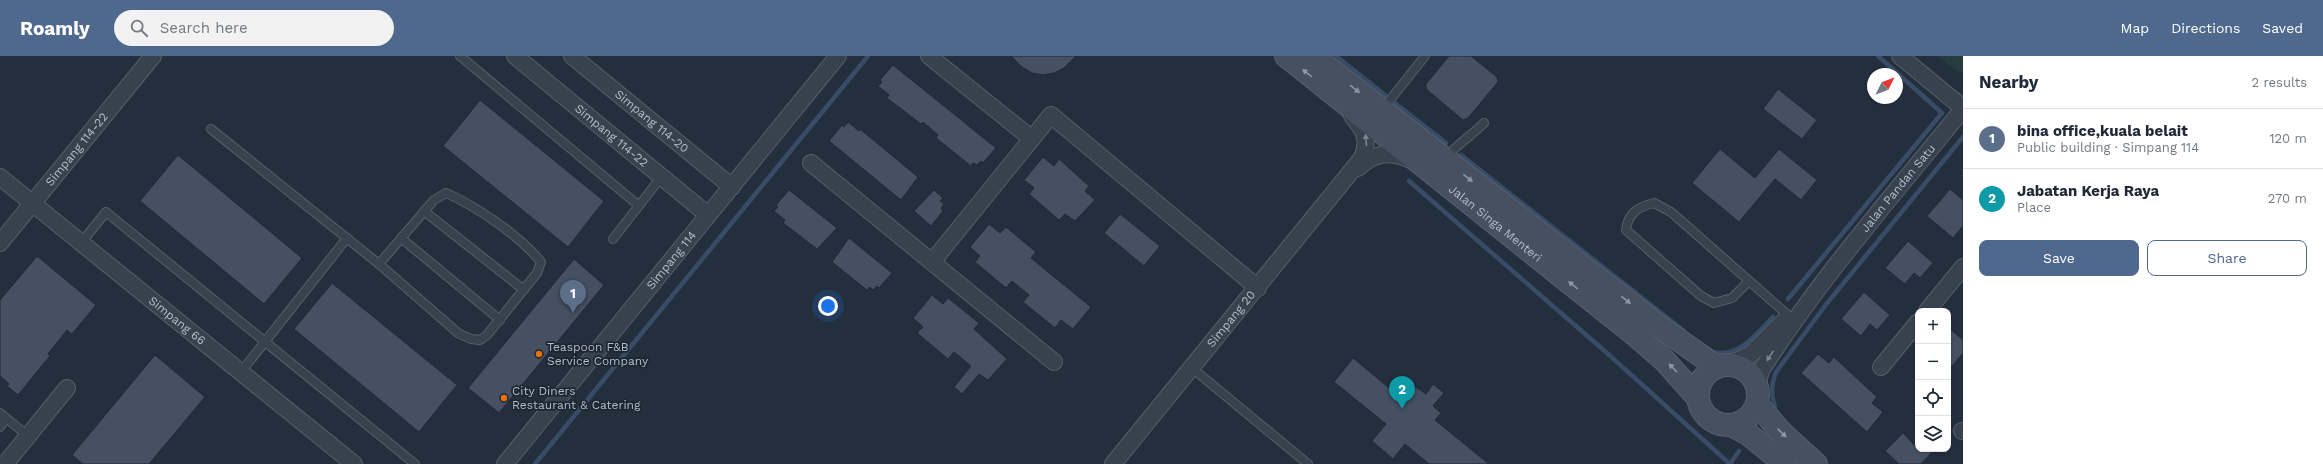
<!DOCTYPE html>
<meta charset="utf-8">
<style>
:root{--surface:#fff;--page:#f2f2f3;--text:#1f2937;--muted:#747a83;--line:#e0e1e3;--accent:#4f688e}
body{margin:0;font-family:"Work Sans",sans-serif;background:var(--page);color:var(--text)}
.controls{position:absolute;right:12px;bottom:12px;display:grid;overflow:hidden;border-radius:8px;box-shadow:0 1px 3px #0004}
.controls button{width:36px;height:36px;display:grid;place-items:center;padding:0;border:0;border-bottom:1px solid var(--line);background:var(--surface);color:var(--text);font:20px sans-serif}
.compass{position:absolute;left:1867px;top:12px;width:36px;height:36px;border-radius:50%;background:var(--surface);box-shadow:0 1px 3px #0004;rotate:48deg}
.you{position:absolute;left:828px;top:250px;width:14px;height:14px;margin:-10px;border:3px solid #fff;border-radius:50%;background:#1a73e8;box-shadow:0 0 0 6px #1a73e833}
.badge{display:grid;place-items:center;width:26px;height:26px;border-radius:50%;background:var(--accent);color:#fff;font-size:13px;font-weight:700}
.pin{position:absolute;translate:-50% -33px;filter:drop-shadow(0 1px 2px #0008)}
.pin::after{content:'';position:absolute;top:21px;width:14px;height:12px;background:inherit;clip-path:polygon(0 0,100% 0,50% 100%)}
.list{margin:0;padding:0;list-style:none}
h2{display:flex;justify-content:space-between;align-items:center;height:52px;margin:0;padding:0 16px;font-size:17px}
h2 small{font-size:13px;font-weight:400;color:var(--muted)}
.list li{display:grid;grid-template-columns:26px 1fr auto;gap:12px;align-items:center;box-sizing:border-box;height:60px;padding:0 16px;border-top:1px solid var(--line)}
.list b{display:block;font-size:15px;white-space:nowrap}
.list p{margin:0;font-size:13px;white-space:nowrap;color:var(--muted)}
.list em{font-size:13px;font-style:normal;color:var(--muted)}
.actions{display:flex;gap:8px;padding:12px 16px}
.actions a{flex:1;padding:9px 0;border:1px solid var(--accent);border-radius:8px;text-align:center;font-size:14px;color:var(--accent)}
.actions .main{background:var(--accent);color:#fff}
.icon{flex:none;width:22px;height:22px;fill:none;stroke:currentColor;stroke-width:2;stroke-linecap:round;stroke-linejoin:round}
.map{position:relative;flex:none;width:1963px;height:408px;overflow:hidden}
header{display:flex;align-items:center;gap:24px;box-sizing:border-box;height:56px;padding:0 20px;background:var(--accent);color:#fff}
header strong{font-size:19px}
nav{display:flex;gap:22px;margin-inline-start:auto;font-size:14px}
.search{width:280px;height:36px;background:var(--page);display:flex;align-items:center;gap:10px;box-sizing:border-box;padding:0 14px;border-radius:22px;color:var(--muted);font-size:15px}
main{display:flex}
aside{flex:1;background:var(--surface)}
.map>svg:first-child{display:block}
.green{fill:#263c3f}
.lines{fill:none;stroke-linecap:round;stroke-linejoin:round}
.stream{stroke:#394c67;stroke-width:4.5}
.building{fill:#455162;stroke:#1f2835}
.service-casing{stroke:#565f6c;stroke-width:10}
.minor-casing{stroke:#565f6c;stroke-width:18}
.secondary-casing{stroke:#565f6c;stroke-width:24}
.service{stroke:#38414e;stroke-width:8}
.minor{stroke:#38414e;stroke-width:16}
.secondary{stroke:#465061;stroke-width:22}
.oneway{fill:#8e96a5}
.oneway2{fill:#7c8592}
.food-dot{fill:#e8710a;stroke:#1d2633;stroke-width:1.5}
.labels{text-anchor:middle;stroke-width:3.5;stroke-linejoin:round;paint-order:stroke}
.street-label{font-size:12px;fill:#b4bcc9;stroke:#1d2633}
.poi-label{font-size:12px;fill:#b4bcc9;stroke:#1d2633;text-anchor:start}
</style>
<header>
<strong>Roamly</strong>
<div class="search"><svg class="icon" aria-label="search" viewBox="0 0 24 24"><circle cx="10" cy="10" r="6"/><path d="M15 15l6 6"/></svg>Search here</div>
<nav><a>Map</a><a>Directions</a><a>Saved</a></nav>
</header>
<main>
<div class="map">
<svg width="1963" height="408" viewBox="0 0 1963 408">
<rect width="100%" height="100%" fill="#242f3e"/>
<polygon class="green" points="1938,0 1963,0 1963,14 1960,18"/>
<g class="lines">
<g class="stream">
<polyline points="1336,0 1385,39"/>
<polyline points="1396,48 1446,87"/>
<polyline points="1461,99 1684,275"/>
<polyline points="1409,125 1607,297 1730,408"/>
<polyline points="1788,243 1942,57 1878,0"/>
<polyline points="1824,251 1963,81"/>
<path d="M 1710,295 C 1737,305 1756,278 1773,261"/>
<path d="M 1775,351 C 1771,338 1771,329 1776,316 L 1822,254"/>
<polyline points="535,408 868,0"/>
<polyline points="1730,408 1739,395"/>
</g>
</g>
<g class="building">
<polygon points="1011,0 1076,0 1064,12 1054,17 1043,19 1032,17 1022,11"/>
<polygon points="1449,0 1471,0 1497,21 1498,26 1468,62 1463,64 1426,33 1426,28"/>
<polygon points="893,9 996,92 983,107 981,105 977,109 973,107 971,110 936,82 938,79 923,66 921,68 887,42 889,39 878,30 882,26 880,24"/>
<polygon points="1778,33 1817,64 1802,83 1763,53"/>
<polygon points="480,44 604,145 568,191 443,90"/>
<polygon points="848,66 859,75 860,73 918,121 901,144 829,85 842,69 844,71"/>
<polygon points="1720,93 1755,122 1779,93 1817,124 1801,144 1775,123 1739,166 1692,127"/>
<polygon points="178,99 302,202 264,248 140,145"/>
<polygon points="1043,101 1054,110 1059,103 1089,130 1085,135 1095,144 1075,165 1065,158 1059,164 1029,138 1034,132 1024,124"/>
<polygon points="1950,133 1963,144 1963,170 1953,182 1927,160"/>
<polygon points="789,134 837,172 817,193 783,167 785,164 774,155 778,151 776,149"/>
<polygon points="934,134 943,142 940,145 944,148 941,152 943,155 931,170 914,155"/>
<polygon points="1120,158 1160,190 1144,210 1104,177"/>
<polygon points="989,168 1000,177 1006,171 1036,196 1031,202 1091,251 1073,273 1061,264 1055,272 1023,246 1029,239 1012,225 1006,232 975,206 980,200 970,191"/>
<polygon points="849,182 892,217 879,232 877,230 873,234 870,231 867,234 832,206"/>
<polygon points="1908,185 1933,207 1920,222 1914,217 1905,228 1885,212"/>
<polygon points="37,200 96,249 72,278 67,274 48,298 50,300 18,339 7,330 9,328 0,320 0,244"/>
<polygon points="574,203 604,229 499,357 468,332"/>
<polygon points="332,227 457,329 419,376 294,273"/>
<polygon points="1864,236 1890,259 1877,274 1870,268 1861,280 1841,263"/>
<polygon points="932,239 943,248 948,242 979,267 974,273 1007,303 988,324 979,318 962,338 954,331 971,310 954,296 948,303 917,277 923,271 913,262"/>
<polygon points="1948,271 1963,284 1963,297 1948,315"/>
<polygon points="1818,298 1829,307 1834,301 1877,341 1872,347 1883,356 1867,376 1801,317"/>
<polygon points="155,299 205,341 149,408 83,408 72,399"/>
<polygon points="1353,302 1405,345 1416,331 1426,338 1433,328 1444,337 1433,350 1441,357 1435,364 1489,408 1429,408 1405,388 1393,403 1372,385 1386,368 1334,326"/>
<polygon points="1903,377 1918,393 1935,393 1921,408 1899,408 1885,395"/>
</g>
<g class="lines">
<defs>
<g id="service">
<polyline points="460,0 638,149"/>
<polyline points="1382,54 1425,0"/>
<path d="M 211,73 L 379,208 L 458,277 L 471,283 L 480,284 L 487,279 L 537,217 L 541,206 C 520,180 476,150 446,137 L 434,144 L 379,208"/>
<path d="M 1445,103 C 1456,89 1471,80 1484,67"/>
<polyline points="424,155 524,234"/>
<polyline points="401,182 500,264"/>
<polyline points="613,183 662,120"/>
<polyline points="81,187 106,156 415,408"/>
<path d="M 1749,225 L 1732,242 L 1714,247 L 1701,240 L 1626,174 C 1628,157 1638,151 1654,147 L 1671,156 L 1789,260"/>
<polyline points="1192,312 1308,408"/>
<polyline points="241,316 347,182"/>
<polyline points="0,357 6,362 0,371"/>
<polyline points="6,362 28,380"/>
</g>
<g id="minor">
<path id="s1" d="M 515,0 L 708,159"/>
<path id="s2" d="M 572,0 L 732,131"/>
<polyline points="929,0 1032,83"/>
<polyline points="1900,0 1963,52"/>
<polyline points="811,107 1054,306"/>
<path d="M 1358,112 C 1375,96 1390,95 1411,104"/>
<path id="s3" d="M 0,121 L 354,408"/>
<path id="s4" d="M 0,187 L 153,0"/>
<polyline points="932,206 1051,59 1258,232"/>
<polyline points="1927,255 1963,211"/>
<polyline points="1729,309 1751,298 1785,264"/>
<polyline points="1881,311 1918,266"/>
<path id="s5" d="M 1758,336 L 1759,321 L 1762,313 C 1821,221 1894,138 1963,53"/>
<polyline points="1962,375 1963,375"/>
<polyline points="5,408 67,332"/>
<path id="s6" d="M 505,408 L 838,0"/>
<path id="s7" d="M 1113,408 L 1362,102 C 1370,84 1364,74 1352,60"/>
</g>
<g id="secondary">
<path id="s8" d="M 1286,0 L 1635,279 L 1665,305 L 1698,342"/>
<polyline points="1313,0 1660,271 1717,311"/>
<circle cx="1728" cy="339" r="30"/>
<polyline points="1757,348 1780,375 1816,408"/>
<polyline points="1731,369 1748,378 1785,408"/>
</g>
</defs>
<use href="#service" class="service-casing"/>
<use href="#minor" class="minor-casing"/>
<use href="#secondary" class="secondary-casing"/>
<use href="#service" class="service"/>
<use href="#minor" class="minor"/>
<use href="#secondary" class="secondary"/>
</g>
<defs><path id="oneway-solid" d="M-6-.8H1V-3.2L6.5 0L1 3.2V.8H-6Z"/></defs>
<g class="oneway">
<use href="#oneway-solid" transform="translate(1307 17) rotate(-142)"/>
<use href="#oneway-solid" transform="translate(1355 33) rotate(38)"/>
<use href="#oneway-solid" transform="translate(1468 122) rotate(38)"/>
<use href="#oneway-solid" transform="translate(1573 229) rotate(-141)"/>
<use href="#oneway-solid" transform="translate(1626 244) rotate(38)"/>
<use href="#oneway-solid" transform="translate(1673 312) rotate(-134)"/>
<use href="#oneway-solid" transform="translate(1782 377) rotate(44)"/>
</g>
<g class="oneway2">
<use href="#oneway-solid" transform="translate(1366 84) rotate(-95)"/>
<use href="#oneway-solid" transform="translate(1770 300) rotate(123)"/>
</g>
<g class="food-dot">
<circle cx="539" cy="298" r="4"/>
<circle cx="504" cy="342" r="4"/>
</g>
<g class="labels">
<g class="street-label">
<text dy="4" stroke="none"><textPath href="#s2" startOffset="103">Simpang 114-20</textPath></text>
<text dy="4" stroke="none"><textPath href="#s1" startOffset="125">Simpang 114-22</textPath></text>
<text dy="4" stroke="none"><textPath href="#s4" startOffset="121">Simpang 114-22</textPath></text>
<text dy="4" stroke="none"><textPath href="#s5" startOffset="250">Jalan Pandan Satu</textPath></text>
<text dy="4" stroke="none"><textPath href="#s8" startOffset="268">Jalan Singa Menteri</textPath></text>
<text dy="4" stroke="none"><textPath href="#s6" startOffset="263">Simpang 114</textPath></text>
<text dy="4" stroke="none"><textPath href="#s7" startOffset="187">Simpang 20</textPath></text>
<text dy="4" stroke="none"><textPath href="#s3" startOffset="228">Simpang 66</textPath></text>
</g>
<g class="poi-label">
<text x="547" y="295">Teaspoon F&amp;B<tspan x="547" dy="14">Service Company</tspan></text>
<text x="512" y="339">City Diners<tspan x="512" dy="14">Restaurant &amp; Catering</tspan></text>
</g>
</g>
</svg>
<div class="controls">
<button>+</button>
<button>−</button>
<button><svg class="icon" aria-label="locate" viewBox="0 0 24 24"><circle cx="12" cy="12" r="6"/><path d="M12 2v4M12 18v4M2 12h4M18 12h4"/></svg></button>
<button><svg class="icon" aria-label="layers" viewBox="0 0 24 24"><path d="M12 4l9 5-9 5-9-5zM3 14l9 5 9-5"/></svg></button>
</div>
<svg class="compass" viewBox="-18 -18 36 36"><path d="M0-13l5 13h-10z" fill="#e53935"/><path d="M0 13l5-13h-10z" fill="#747a83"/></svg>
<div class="you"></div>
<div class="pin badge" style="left:573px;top:257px;background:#5c6f8a">1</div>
<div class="pin badge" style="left:1402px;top:353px;background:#0f9aa8">2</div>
</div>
<aside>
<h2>Nearby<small>2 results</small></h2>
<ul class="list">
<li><span class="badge" style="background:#5c6f8a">1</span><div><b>bina office,kuala belait</b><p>Public building · Simpang 114</p></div><em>120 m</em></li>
<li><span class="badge" style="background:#0f9aa8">2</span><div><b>Jabatan Kerja Raya</b><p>Place</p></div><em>270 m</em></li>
</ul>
<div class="actions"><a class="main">Save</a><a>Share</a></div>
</aside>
</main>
